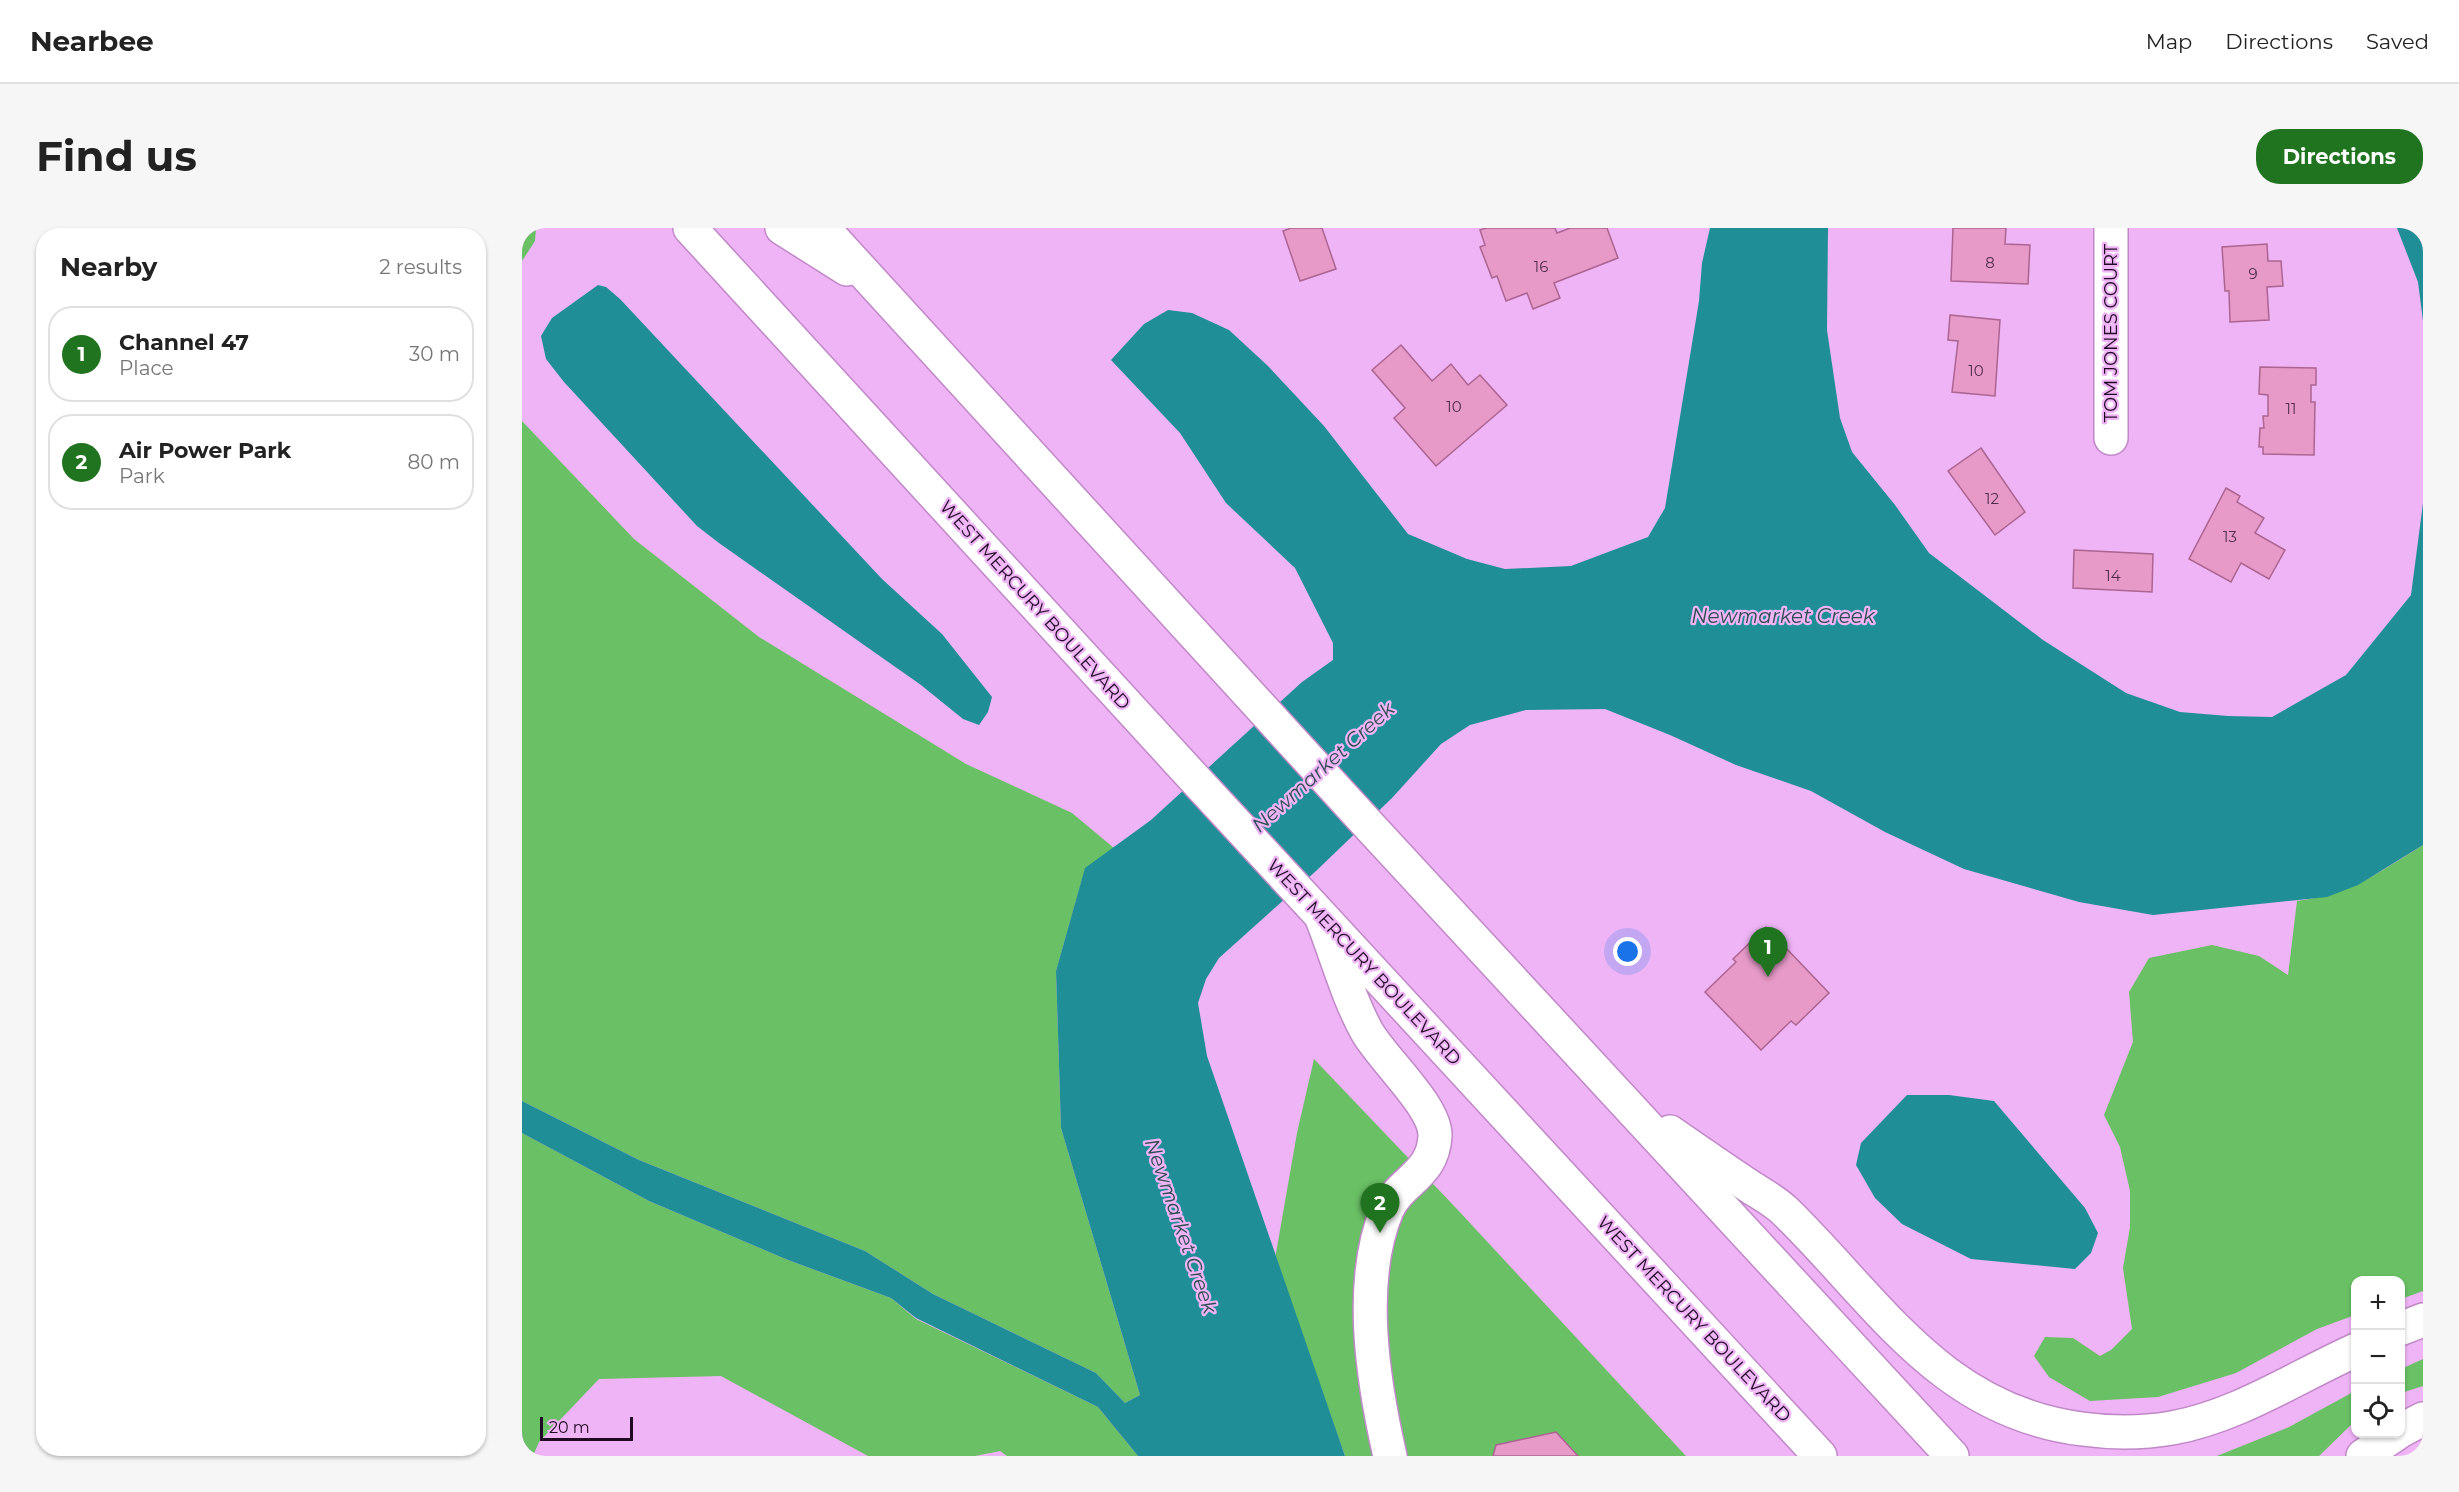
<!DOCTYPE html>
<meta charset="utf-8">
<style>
:root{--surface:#fff;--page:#f6f6f6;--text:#222;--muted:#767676;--line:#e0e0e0;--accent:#20741f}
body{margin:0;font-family:Montserrat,sans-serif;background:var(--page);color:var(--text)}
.controls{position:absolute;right:18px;bottom:18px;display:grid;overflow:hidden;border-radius:12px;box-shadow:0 2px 4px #0004}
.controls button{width:54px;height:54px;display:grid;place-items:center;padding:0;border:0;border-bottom:2px solid var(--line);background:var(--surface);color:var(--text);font:30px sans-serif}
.scale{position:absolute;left:18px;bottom:15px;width:93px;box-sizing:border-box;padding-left:6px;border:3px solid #200a23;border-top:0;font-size:16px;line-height:21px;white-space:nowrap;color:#200a23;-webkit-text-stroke:4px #efb4f6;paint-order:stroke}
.you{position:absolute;left:1106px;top:724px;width:21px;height:21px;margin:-15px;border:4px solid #fff;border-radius:50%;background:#1a73e8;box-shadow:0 0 0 9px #1a73e833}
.badge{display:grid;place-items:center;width:39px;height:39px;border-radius:50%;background:var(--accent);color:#fff;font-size:20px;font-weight:700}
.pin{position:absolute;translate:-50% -50px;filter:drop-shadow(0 2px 3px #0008)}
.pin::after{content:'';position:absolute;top:32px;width:21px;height:18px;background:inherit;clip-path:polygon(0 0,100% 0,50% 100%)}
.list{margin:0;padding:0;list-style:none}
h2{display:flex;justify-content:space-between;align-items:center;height:78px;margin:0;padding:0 24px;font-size:26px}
h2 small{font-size:20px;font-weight:400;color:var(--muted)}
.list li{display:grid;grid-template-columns:39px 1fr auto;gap:18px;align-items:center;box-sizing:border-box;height:96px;margin:0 12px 12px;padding:0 12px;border:2px solid var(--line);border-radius:24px}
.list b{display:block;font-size:22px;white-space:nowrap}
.list p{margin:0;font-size:20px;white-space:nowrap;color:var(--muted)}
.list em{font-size:20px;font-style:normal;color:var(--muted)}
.icon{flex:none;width:33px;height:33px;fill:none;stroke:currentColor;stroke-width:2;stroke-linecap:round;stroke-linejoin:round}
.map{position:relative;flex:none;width:1901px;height:1228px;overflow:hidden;border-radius:24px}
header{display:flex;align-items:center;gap:36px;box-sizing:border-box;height:84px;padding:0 30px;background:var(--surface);border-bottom:2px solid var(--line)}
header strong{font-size:28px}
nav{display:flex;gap:33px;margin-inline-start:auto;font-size:21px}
.intro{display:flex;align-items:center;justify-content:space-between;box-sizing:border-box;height:144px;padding:0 36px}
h1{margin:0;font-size:42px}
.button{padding:15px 27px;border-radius:24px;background:var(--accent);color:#fff;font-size:21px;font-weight:700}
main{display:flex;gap:36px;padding:0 36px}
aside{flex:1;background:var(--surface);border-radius:24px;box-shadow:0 2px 4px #0004}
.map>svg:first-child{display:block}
.green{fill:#6ac065}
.water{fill:#1f8e97}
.building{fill:#e799c8;stroke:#ac6491;stroke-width:1.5}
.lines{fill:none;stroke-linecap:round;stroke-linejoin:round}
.minor-casing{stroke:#c188c8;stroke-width:36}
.major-casing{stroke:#c188c8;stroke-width:36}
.minor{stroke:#fff;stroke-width:33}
.major{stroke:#fff;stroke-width:33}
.labels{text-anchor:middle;stroke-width:4.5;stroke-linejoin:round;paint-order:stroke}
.number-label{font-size:15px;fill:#522e4c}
.street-label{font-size:18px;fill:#200a23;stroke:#efb4f6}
.water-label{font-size:20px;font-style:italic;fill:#2f4e51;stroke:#efb4f6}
</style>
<header>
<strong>Nearbee</strong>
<nav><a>Map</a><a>Directions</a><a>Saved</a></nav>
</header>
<div class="intro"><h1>Find us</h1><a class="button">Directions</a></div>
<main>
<aside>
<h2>Nearby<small>2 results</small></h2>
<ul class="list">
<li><span class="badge">1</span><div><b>Channel 47</b><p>Place</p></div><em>30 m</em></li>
<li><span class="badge">2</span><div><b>Air Power Park</b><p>Park</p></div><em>80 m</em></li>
</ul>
</aside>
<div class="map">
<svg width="1901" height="1228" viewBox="0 0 1901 1228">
<rect width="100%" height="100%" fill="#efb4f6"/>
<g class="green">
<polygon points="0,0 14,0 13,13 0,33"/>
<polygon points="0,193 112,311 237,409 444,536 550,585 592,620 563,641 534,743 539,900 618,1167 603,1175 574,1145 411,1066 343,1023 117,932 0,873"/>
<path d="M 1901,617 L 1901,1063 L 1879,1071 L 1878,1052 L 1834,1052 L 1833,1087 L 1795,1101 L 1714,1145 L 1636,1169 L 1568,1173 L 1527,1149 L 1512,1128 L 1523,1109 L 1551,1110 L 1578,1128 L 1589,1122 L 1610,1101 L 1601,1040 L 1608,999 L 1608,963 L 1598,919 L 1582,887 L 1611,814 L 1607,764 L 1627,730 L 1690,717 L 1737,728 L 1766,747 L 1775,673 C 1828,666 1856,645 1901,617 Z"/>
<polygon points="792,831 934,980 1164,1228 823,1228 753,1031 775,905"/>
<polygon points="0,905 127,973 266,1032 369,1070 394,1091 576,1179 616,1228 485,1228 478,1223 453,1228 346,1228 199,1148 77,1151 17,1214 11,1228 0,1228"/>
<polygon points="1901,1131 1901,1158 1879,1165 1879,1141"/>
<polygon points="1833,1163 1833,1193 1797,1228 1695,1228 1767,1199"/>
</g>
<g class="water">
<polygon points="1188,0 1306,0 1305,102 1318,190 1330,224 1373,277 1407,325 1521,412 1604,465 1658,484 1706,488 1750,489 1824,447 1889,367 1901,275 1901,617 1836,657 1805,669 1631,687 1557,674 1442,641 1363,604 1289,563 1214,537 1148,507 1083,481 1004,482 948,497 919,516 870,570 794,643 697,730 684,751 676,775 685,828 823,1228 616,1228 576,1179 394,1090 369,1070 266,1032 127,973 0,905 0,873 117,932 343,1023 411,1066 574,1145 603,1175 618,1167 539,900 534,743 563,640 629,592 780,454 811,432 811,415 773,340 704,275 658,205 589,132 622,96 646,82 670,85 707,102 746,138 802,198 886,306 945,331 983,341 1049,338 1126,309 1143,280 1177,73 1180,35"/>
<polygon points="1875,0 1901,0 1901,93 1896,54"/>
<polygon points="76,57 84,59 98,71 360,351 420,406 470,469 466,484 457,497 441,491 399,457 197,315 175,298 42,154 24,131 19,108 30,90"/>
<polygon points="1385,867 1427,867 1472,873 1563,980 1576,1005 1569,1025 1553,1041 1449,1031 1380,996 1353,970 1334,937 1339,915"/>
</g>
<g class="building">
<polygon points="769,0 800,0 814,41 778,53 761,3"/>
<polygon points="964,0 1033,0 1035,5 1048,0 1085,0 1096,30 1032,55 1038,70 1011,81 1005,65 984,73 975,48 970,50 958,19 963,17 958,2"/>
<polygon points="1431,0 1484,0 1483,16 1508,17 1506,56 1429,53"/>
<polygon points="1745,16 1746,33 1759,33 1761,58 1745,59 1747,92 1708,94 1707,63 1703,63 1700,19"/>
<polygon points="1428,87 1478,92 1473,168 1430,164 1436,113 1426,112"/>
<polygon points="879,117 910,153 929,136 946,157 958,147 985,177 914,238 872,190 883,180 850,142"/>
<polygon points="1738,139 1794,140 1794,157 1789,157 1789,174 1793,174 1792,227 1741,226 1741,219 1737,219 1738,200 1742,200 1741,188 1746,188 1746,167 1737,166"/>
<polygon points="1459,220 1503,284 1473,307 1426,243"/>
<polygon points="1704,260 1718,268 1715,274 1742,290 1733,305 1763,322 1747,351 1719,335 1709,354 1667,331"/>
<polygon points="1552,322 1631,326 1630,364 1551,360"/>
<polygon points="1244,699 1307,765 1274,797 1269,793 1239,822 1183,764 1214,734 1211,731"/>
<polygon points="1034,1204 1056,1228 971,1228 974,1217"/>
</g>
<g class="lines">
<defs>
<g id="minor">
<polyline points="1589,0 1589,210"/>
<path d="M 799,688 C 814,726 825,767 844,802 C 858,829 914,878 913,908 C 911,948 878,952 865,982 C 835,1054 851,1154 868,1228"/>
</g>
<g id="major">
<polyline points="168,0 659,536 1298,1228"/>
<polyline points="260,0 325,41"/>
<polyline points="301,0 852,603 1430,1228"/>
<path d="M 1148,904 C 1174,922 1200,940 1227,958 C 1239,966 1253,973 1264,984 C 1357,1075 1419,1183 1560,1201 C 1589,1205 1621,1205 1650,1200 C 1716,1188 1774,1149 1834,1122"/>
<polyline points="1878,1101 1901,1092"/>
<polyline points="1878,1203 1901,1191"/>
<polyline points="1841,1228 1874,1206"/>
</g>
</defs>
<use href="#minor" class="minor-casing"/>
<use href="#major" class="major-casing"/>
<use href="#minor" class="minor"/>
<use href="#major" class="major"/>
</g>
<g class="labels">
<g class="number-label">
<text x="1468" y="40">8</text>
<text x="1019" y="44">16</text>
<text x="1731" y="51">9</text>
<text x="1454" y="148">10</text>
<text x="932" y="184">10</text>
<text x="1769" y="186">11</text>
<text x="1470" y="276">12</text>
<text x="1708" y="314">13</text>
<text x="1591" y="353">14</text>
</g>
<g class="street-label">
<text transform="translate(1589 105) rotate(-90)" y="6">TOM JONES COURT</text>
<text transform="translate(513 377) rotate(48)" y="6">WEST MERCURY BOULEVARD</text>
<text transform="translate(842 734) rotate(47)" y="6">WEST MERCURY BOULEVARD</text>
<text transform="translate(1172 1091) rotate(47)" y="6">WEST MERCURY BOULEVARD</text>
</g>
<g class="water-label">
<text x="1261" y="395">Newmarket Creek</text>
<text transform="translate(801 539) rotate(-42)" y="7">Newmarket Creek</text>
<text transform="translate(659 998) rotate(71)" y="7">Newmarket Creek</text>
</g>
</g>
</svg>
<div class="controls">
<button>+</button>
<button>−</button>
<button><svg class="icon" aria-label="locate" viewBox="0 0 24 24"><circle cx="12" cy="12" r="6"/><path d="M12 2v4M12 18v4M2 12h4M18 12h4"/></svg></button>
</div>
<div class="scale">20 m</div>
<div class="you"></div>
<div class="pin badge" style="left:1246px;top:749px">1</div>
<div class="pin badge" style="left:858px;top:1005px">2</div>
</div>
</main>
